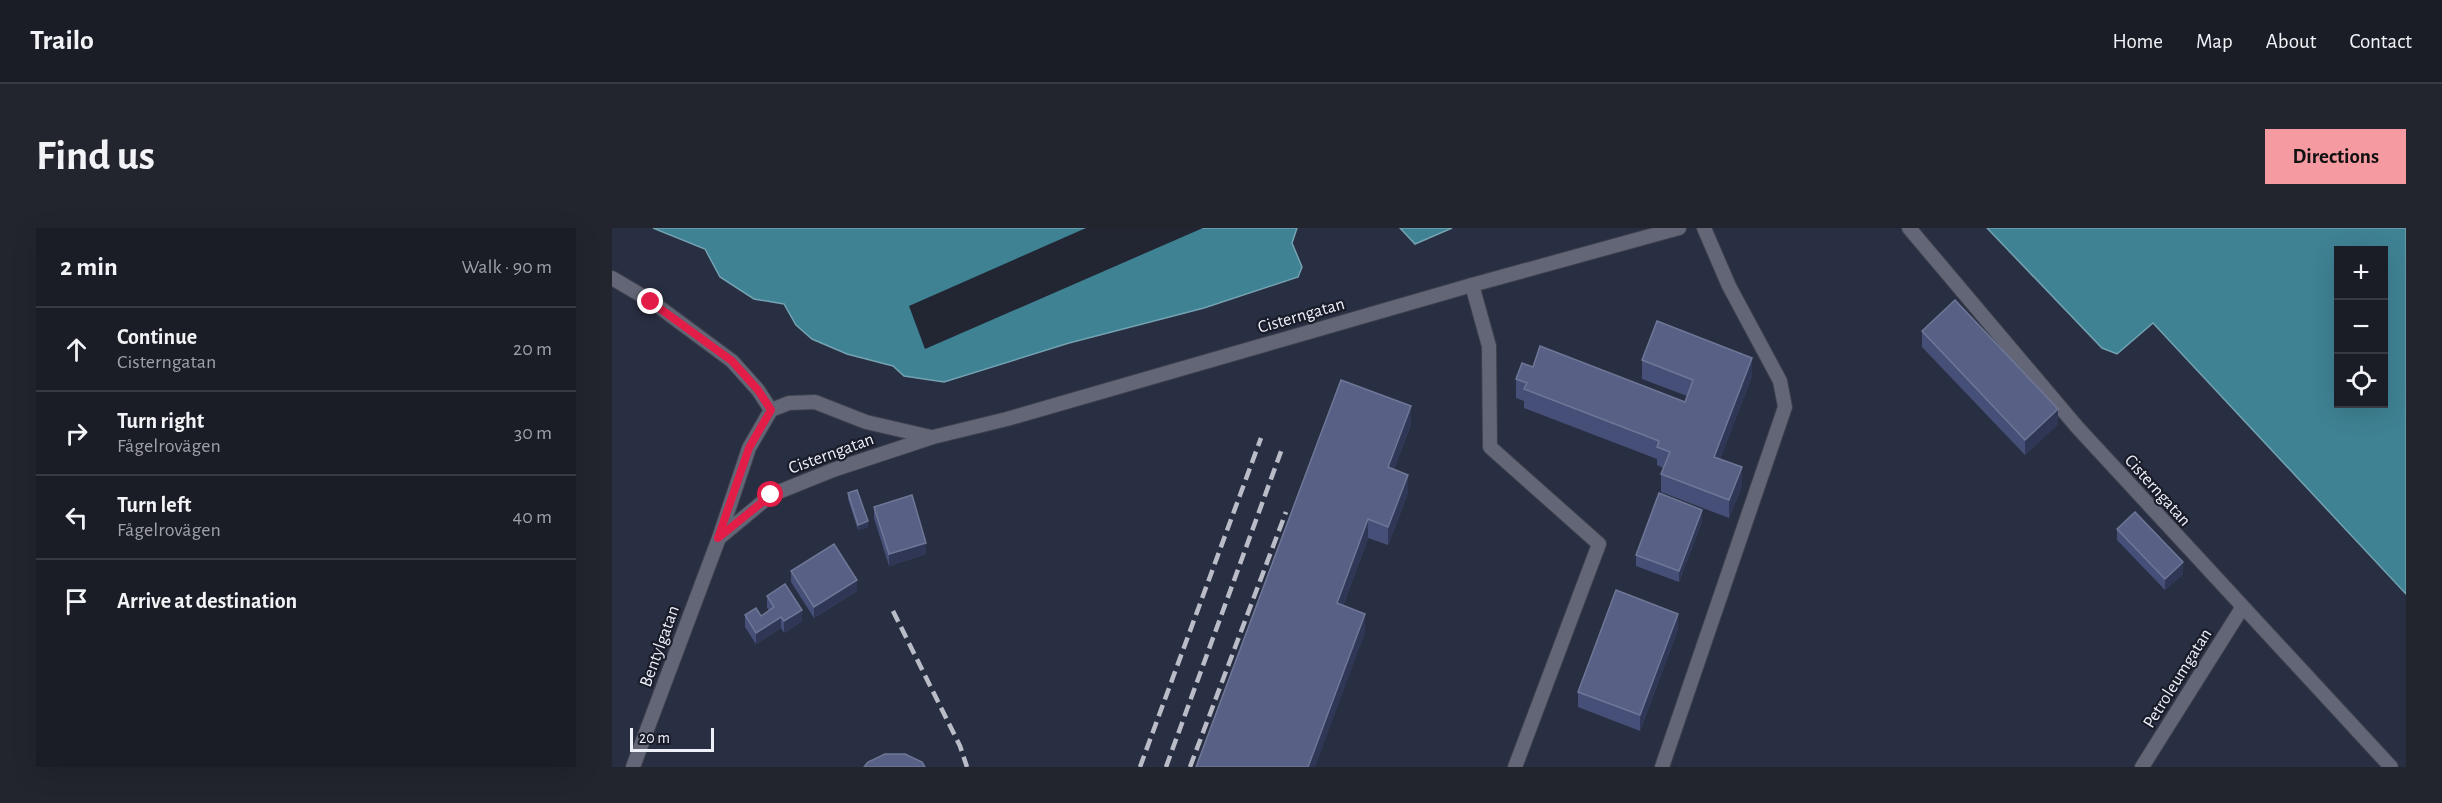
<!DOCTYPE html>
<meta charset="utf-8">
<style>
:root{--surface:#1a1c26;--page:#23252e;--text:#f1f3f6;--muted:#9fa1a7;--line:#383a43;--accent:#f49aa0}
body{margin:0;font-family:"Alegreya Sans",sans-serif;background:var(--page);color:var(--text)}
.controls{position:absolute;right:18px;top:18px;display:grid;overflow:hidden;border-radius:0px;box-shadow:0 6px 24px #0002}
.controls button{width:54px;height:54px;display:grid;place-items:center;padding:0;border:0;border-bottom:2px solid var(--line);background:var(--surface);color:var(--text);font:30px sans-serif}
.scale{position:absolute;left:18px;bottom:15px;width:84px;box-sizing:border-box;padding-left:6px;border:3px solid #edeff9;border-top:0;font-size:16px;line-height:21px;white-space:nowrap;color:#edeff9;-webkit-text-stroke:4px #191c29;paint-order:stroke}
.stop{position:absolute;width:18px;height:18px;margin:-14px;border:4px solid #e11d48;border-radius:50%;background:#fff}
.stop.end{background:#e11d48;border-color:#fff;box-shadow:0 2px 6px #0008}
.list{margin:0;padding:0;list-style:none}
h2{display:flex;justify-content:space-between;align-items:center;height:78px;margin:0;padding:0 24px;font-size:26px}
h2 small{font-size:20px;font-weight:400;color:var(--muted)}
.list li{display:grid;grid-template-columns:39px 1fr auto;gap:18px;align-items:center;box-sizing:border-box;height:84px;padding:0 24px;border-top:2px solid var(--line)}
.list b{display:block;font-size:22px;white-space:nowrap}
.list p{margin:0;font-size:20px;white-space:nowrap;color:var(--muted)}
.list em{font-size:20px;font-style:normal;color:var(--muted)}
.icon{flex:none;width:33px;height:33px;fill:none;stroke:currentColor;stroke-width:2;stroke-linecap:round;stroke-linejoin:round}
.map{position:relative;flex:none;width:1794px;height:539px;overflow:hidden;border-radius:0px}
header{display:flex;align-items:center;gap:36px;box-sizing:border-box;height:84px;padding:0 30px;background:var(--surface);border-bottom:2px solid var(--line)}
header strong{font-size:28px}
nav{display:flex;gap:33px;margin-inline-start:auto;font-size:21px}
.intro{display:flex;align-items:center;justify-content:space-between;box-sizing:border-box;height:144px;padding:0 36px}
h1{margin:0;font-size:42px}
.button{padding:15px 27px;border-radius:0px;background:var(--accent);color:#111;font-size:21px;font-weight:700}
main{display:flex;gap:36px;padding:0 36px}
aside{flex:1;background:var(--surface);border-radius:0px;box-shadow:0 6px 24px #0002}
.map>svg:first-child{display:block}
.built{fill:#292f42}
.water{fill:#3f8293;stroke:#73a3b2;stroke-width:1.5;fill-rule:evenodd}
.pier{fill:#222633}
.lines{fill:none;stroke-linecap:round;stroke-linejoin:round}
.service-casing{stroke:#3e404c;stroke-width:16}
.service{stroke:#626676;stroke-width:14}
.rail{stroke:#babdc8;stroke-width:4.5;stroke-dasharray:12 6;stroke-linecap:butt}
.wall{fill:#464f77}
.shaded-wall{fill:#303756}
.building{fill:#586085;stroke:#6f7797;stroke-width:1.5}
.route{stroke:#e11d48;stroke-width:8}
.labels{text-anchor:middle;stroke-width:4.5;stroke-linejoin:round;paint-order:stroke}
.street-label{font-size:18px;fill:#edeff9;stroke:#191c29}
</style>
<header>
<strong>Trailo</strong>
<nav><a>Home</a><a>Map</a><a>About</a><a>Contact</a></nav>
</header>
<div class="intro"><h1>Find us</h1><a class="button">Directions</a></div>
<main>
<aside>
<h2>2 min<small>Walk · 90 m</small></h2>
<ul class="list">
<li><svg class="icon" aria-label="ahead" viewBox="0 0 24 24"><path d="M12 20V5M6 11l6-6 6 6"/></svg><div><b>Continue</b><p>Cisterngatan</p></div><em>20 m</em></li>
<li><svg class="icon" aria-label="right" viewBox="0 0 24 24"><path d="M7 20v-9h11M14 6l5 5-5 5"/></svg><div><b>Turn right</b><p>Fågelrovägen</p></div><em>30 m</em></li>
<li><svg class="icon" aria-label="left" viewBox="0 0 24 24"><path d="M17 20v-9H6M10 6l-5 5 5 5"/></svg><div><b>Turn left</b><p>Fågelrovägen</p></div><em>40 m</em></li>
<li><svg class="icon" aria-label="arrive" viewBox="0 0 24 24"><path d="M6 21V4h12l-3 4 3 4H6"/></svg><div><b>Arrive at destination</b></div></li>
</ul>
</aside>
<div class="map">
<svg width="1794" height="539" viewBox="0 0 1794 539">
<rect width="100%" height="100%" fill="#222633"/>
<polygon class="built" points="0,0 41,0 93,21 108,49 142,71 172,76 184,97 235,126 281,138 292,148 332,154 457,115 592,80 686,49 690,39 680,15 685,0 788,0 803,16 840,0 1375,0 1490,120 1505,126 1540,95 1794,366 1794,539 0,539"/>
<g class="water">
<polygon points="41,0 685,0 680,15 690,39 686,49 592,80 457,115 332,154 292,148 281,138 235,126 200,111 184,97 172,76 142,71 108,49 93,21"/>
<polygon points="788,0 840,0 803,16"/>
<path d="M 1375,0 L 1794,0 L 1794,366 L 1541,95 L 1505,126 L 1490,120 ZM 1726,22 L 1772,22 L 1772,176 L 1726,176 Z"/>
</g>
<polygon class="pier" points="474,0 591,0 313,121 297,78"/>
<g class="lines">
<defs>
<g id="service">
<polyline points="1297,0 1465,199 1779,539"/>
<polyline points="0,50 39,73 120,133 146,162 159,182 137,220 107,310 21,539"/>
<polyline points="860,57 877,118 878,219 987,316 903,539"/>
<polyline points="159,182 177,175 203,174 254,194 319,209"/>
<polyline points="107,310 159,267 221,242 321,209 395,191 860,57 1067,0"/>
<polyline points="1050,539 1173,179 1168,153 1117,58 1092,0"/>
<polyline points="1530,539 1630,380"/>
</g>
</defs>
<use href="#service" class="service-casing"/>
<use href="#service" class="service"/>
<g class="rail">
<polyline points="281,383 348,518 355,539"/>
<polyline points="528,539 649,210"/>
<polyline points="554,539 671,218"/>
<polyline points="578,539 674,284"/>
</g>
</g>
<g class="wall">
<polygon points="1310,103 1446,196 1413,227 1310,119"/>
<polygon points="1030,132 1140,148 1108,231 1130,258 1117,290 1049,264 1049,246 1051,240 1045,237 1045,231 912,180 912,173 904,170 904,151 921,139 1073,174 1075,168 1030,151"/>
<polygon points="799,196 782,241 796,265 776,317 756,310 731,378 753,405 584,539"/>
<polygon points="236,265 256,299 246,302 236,271"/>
<polygon points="262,279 314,326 277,338 262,290"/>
<polygon points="1090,293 1067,354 1024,338 1024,327"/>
<polygon points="1505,301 1571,346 1553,362 1505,312"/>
<polygon points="179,343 245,363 202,390 179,354"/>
<polygon points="155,368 190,393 172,405 169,400 144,416 133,399 133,387 149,388 157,383 155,379"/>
<polygon points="1066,401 1028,503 966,479 966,464"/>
</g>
<g class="shaded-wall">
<polygon points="1140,130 1140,148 1102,247 1102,229"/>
<polygon points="799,178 799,196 776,257 776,239"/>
<polygon points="1446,181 1446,196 1413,227 1413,212"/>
<polygon points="1130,239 1130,258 1117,290 1117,272"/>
<polygon points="796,247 796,265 776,317 776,299"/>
<polygon points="1090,282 1090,293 1067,354 1067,343"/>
<polygon points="756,291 756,310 725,394 725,375"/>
<polygon points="256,293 256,299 246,302 246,297"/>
<polygon points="314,315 314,326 277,338 277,326"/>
<polygon points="1571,334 1571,346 1553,362 1553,351"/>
<polygon points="245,352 245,363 202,390 202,379"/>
<polygon points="190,382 190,393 172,405 172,393"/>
<polygon points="753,386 753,405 703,539 696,539"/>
<polygon points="1066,386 1066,401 1028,503 1028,487"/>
<polygon points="169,389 169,400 144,416 144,405"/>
</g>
<g class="building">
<polygon points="1343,72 1446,181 1413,212 1310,103"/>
<polygon points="1045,93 1140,130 1102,229 1130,239 1117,272 1049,246 1058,224 1045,219 1047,213 912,161 915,155 904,151 910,135 921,139 928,118 1073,174 1081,152 1030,132"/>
<polygon points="729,152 799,178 776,239 796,247 776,299 756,291 725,375 753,386 696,539 584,539"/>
<polygon points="245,262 256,293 246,297 236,265"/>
<polygon points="1047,265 1090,282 1067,343 1024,327"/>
<polygon points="300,267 314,315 277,326 262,279"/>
<polygon points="1523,284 1571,334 1553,351 1505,301"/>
<polygon points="222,316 245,352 202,379 179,343"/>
<polygon points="173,356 190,382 172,393 169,389 144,405 133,387 144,380 149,388 162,379 155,368"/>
<polygon points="1004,362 1066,386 1028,487 966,464"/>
<polygon points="273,526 293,526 310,534 313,539 252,539 256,534"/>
</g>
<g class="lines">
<polyline class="route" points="39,74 120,133 146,162 159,182 137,220 106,310 159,267"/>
</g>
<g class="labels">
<g class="street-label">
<text transform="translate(689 87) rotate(-16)" y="6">Cisterngatan</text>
<text transform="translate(219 225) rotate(-20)" y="6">Cisterngatan</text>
<text transform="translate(1546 262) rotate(48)" y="6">Cisterngatan</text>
<text transform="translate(47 418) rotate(-70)" y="6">Bentylgatan</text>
<text transform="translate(1565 450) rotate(-58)" y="6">Petroleumgatan</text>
</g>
</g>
</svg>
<div class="controls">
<button>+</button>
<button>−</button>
<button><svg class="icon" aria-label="locate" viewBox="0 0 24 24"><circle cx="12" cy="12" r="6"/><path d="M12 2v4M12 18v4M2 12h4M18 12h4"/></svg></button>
</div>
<div class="scale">20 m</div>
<div class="stop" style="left:159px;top:267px"></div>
<div class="stop end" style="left:39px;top:74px"></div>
</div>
</main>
